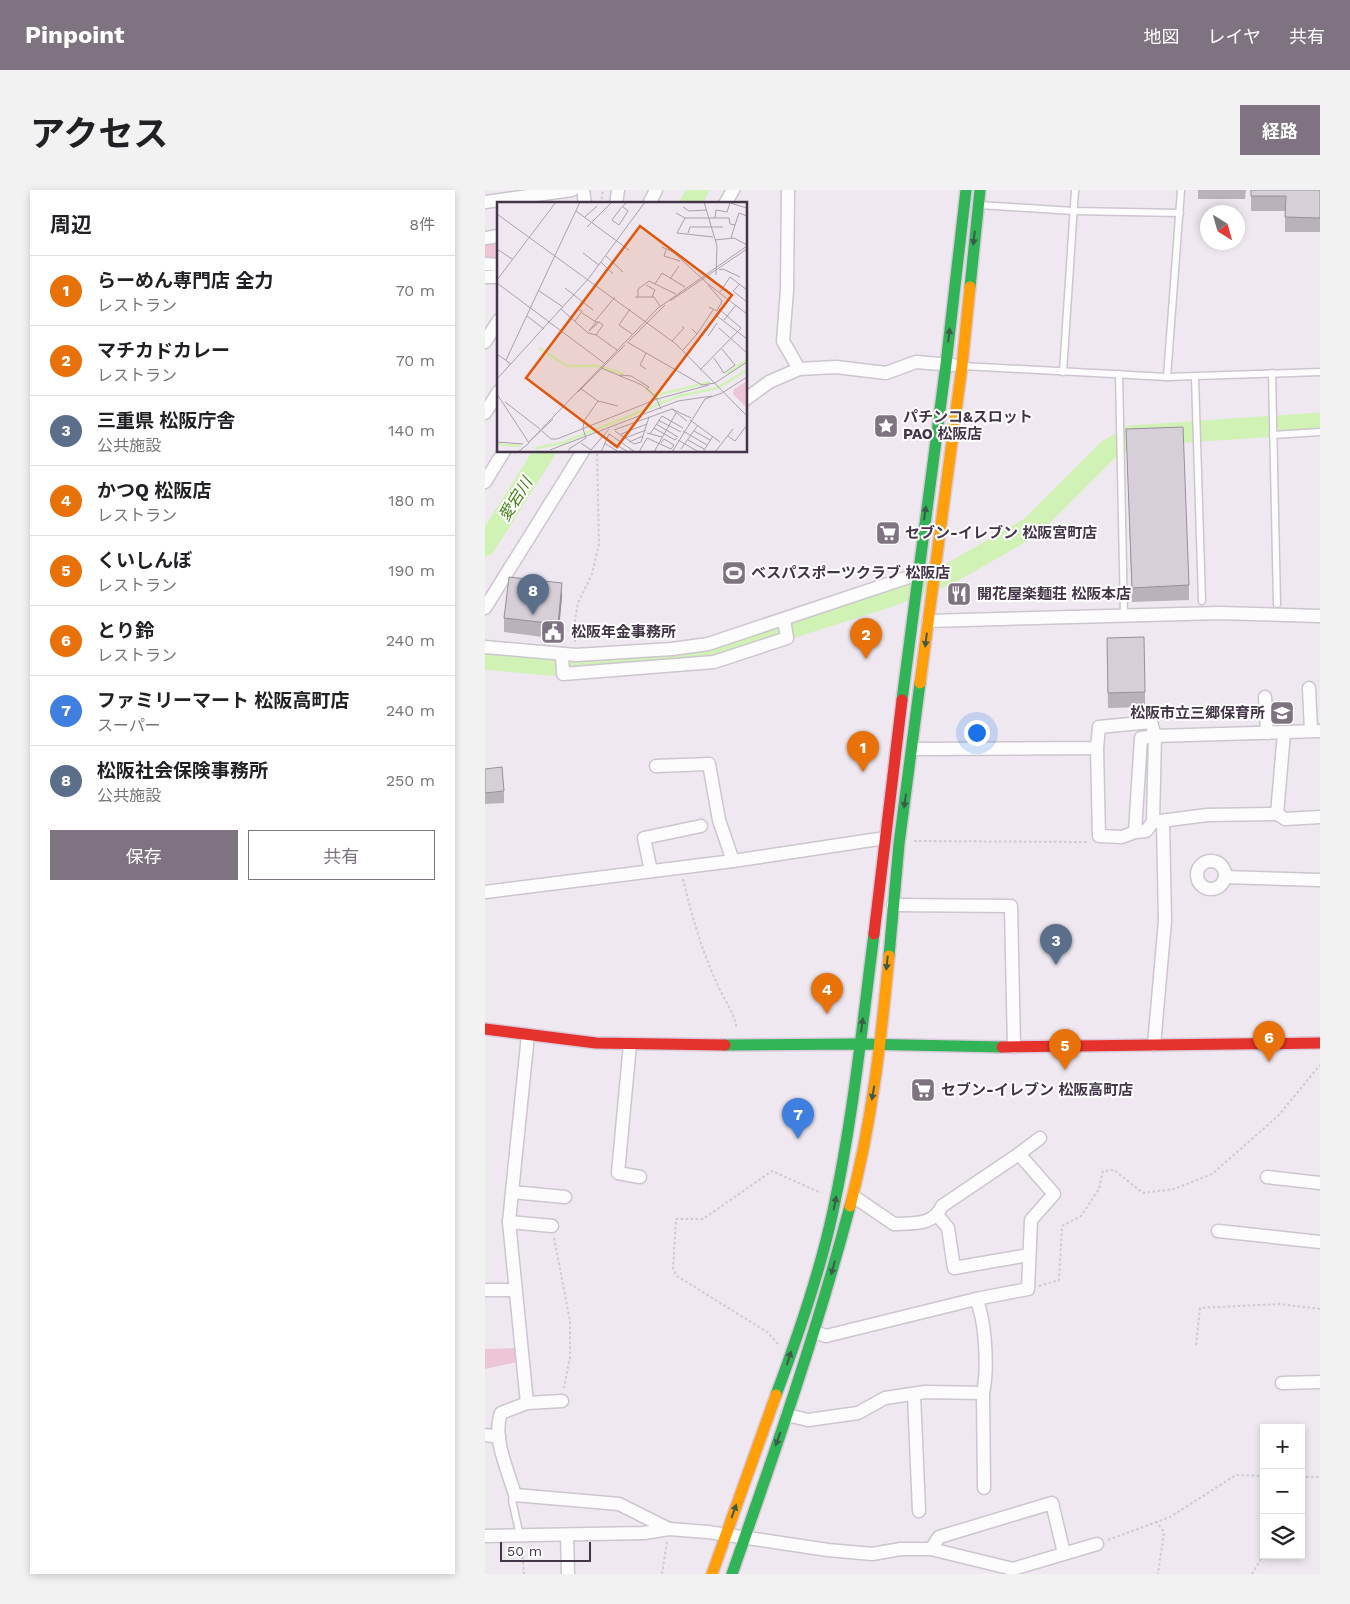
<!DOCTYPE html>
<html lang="ja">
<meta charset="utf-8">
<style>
:root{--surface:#fff;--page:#f2f2f2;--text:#202124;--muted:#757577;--line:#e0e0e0;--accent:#7f7382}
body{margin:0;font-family:"Work Sans","Noto Sans JP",sans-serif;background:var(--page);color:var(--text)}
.controls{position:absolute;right:15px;bottom:15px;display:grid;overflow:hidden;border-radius:0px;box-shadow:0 2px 8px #0003}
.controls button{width:45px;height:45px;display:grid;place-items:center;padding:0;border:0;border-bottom:1px solid var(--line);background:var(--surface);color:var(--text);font:25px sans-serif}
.compass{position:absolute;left:715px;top:15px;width:45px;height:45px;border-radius:50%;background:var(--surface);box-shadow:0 2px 8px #0003;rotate:143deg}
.scale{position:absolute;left:15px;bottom:12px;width:91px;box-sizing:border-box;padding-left:5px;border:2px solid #433447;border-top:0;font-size:14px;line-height:18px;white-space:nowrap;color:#433447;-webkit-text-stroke:4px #fff;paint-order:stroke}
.you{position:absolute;left:491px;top:542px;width:18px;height:18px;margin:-12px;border:4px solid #fff;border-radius:50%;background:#1a73e8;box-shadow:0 0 0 8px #1a73e833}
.badge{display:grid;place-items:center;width:32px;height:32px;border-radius:50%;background:var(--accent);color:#fff;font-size:16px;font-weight:700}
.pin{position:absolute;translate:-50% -41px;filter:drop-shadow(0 1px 2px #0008)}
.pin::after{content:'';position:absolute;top:26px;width:18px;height:15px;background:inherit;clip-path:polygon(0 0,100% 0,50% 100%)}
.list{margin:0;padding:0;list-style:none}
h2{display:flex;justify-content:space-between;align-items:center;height:65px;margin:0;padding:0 20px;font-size:21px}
h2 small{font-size:16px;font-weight:400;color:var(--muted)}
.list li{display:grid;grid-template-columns:32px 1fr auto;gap:15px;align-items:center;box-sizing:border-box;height:70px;padding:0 20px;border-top:1px solid var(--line)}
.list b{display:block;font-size:19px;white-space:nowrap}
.list p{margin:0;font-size:16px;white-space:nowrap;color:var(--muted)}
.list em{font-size:16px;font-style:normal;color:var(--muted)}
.actions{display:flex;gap:10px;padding:15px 20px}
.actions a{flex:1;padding:11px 0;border:1px solid var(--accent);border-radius:0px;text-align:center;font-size:18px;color:var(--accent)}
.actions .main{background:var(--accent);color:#fff}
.icon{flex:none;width:28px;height:28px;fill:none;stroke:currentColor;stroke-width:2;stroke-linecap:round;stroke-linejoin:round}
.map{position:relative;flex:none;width:835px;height:1384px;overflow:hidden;border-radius:0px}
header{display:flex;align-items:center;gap:30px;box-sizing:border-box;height:70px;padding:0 25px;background:var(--accent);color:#fff}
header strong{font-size:24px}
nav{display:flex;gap:28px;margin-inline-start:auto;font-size:18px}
.intro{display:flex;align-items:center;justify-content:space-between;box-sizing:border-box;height:120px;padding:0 30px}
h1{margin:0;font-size:35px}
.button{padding:12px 22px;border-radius:0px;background:var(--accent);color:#fff;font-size:18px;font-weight:700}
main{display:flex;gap:30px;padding:0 30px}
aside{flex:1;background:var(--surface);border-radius:0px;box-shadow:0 2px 8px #0003}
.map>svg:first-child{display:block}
.green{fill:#eec5d7}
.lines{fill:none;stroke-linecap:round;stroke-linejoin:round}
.river{stroke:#d0f2b4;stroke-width:21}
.lane-casing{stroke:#cdc5cf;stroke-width:9}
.street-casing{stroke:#cdc5cf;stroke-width:15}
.fast-casing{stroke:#dac9dc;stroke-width:14}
.slow-casing{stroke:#dac9dc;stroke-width:14}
.jam-casing{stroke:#dac9dc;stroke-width:14}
.path{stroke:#cfc9d1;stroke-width:2;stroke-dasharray:2.5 2.5;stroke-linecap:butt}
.lane{stroke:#fdfcfd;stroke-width:6}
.street{stroke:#fdfcfd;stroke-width:12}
.fast{stroke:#30b455;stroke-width:11}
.slow{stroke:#ff9f0a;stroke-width:11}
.jam{stroke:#e5322d;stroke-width:11}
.wall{fill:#b9b2ba}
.shaded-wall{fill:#969197}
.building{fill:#d7cfd8;stroke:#969197}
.oneway{fill:#3d5a4b}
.labels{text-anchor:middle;stroke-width:4;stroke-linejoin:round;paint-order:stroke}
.poi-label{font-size:15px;font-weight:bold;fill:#433447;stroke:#fff;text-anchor:start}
.water-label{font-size:16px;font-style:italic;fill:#46811c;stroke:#fff}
.inset-river{fill:none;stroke:#d0f2b4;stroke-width:2.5}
.inset-road{fill:none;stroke:#aaa0ac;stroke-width:1}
.view{fill:#e0570f;fill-opacity:0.15;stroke:#e0570f;stroke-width:2.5}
.inset-edge{fill:none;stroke:#433447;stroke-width:2.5}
</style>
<header>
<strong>Pinpoint</strong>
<nav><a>地図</a><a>レイヤ</a><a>共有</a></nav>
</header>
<div class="intro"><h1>アクセス</h1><a class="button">経路</a></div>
<main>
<aside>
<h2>周辺<small>8件</small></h2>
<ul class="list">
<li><span class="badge" style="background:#e8710a">1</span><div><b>らーめん専門店 全力</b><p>レストラン</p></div><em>70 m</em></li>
<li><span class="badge" style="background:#e8710a">2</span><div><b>マチカドカレー</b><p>レストラン</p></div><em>70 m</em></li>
<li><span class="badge" style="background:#5c6f8a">3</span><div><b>三重県 松阪庁舎</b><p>公共施設</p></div><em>140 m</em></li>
<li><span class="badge" style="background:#e8710a">4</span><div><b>かつQ 松阪店</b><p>レストラン</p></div><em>180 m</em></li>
<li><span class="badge" style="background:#e8710a">5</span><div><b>くいしんぼ</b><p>レストラン</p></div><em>190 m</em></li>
<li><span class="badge" style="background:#e8710a">6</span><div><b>とり鈴</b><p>レストラン</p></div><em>240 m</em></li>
<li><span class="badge" style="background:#3f7fe0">7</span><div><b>ファミリーマート 松阪高町店</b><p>スーパー</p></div><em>240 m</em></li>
<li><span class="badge" style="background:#5c6f8a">8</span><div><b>松阪社会保険事務所</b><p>公共施設</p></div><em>250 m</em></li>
</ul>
<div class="actions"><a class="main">保存</a><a>共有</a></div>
</aside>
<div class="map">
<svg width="835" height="1384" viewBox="0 0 835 1384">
<rect width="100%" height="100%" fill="#efe8f0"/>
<g class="green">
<polygon points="14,51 14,70 0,69 0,53"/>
<polygon points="31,1158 32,1172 0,1179 0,1159"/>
</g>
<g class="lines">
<g class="river">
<polyline points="205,14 213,0"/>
<polyline points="0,356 60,261"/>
<polyline points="0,469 62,475 164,472 226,463 403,407 464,384 546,337 622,261 646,246 835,233"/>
</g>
<defs>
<g id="lane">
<polyline points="494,15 588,21 695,23"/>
<polyline points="478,176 682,187 835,182"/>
<polyline points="578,182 590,0"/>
<polyline points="787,183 792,414"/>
<polyline points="634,184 639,426"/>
<polyline points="682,187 696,0"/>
<polyline points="710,187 717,411"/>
<polyline points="788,245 835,242"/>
<polyline points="30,1305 27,1310 35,1346"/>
</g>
<g id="street">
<polyline points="98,0 100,14"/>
<polyline points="303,0 302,100 298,151 314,179 351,177 401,183 431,172 468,175"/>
<polyline points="0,12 87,0"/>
<polyline points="131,14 133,0"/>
<polyline points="164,14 171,0"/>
<polyline points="240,14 248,0"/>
<polyline points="0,48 14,46"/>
<polyline points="0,74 14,75"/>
<polyline points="0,87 14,87"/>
<polyline points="0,152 14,130"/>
<polyline points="261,209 284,192 314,179"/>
<polyline points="0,223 14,201"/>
<polyline points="0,292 19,261"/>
<polyline points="0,418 98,261"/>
<polyline points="443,431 734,423 835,426"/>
<polyline points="0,457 91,465 187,459 223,454 439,382"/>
<polyline points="77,465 78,484 229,472 302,448 299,430"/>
<polyline points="824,498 826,541"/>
<polyline points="780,507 782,543"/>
<polyline points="799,543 792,624 800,629 835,627"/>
<polyline points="612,558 614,646 637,647 650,642"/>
<polyline points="427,559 612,558 614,537 666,532 670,546 835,541"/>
<polyline points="171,576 224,574 234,630 248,671"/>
<polyline points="668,632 661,641 650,642 656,548 670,546 668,632 722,625 792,624"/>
<circle cx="726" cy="685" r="14"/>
<polyline points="166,681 159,648 216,636"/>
<polyline points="740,687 835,690"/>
<polyline points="0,702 248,671 400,648"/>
<polyline points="408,715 526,716 529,857"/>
<polyline points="43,845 27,1002 80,1007"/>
<polyline points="145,854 133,983 155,987"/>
<polyline points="669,855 680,731 678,632"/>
<polyline points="782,987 835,993"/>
<polyline points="27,1002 24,1032 42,1213"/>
<path d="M 368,1006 L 409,1034 C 428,1033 448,1036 457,1016 L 534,964"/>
<polyline points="453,1026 463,1038 469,1078 544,1065"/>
<polyline points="24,1032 67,1036"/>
<polyline points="733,1041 835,1052"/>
<polyline points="0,1100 29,1100"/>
<polyline points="330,1142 341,1146 491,1109"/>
<polyline points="797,1193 835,1192"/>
<polyline points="498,1203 499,1298"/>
<polyline points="429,1205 434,1321"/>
<path d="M 77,1211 L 42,1213 L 16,1223 C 7,1248 23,1280 30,1305 L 134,1314 L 184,1339"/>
<path d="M 302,1225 L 323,1230 L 373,1223 L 400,1208 L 440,1202 L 498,1203 C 503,1180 501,1131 491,1109 L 543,1099 L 546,1030 L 569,1004 L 534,964 L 555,948"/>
<polyline points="0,1245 14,1247"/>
<polyline points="82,1345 83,1384"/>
<polyline points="0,1346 159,1343 184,1339 223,1342 343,1360 387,1364 416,1359 446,1359 528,1379 612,1354"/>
<polyline points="446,1359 454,1347 567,1313 578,1359"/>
</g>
<g id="fast">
<polyline points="485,97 495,0"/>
<polyline points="417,510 461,174 481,0"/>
<polyline points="404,766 414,654 435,493"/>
<polyline points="240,855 374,854 517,857"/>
<path d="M 291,1205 C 313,1146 335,1083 348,1021 C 368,929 377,837 389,744"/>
<path d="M 247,1384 C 290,1262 332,1141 365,1016"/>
</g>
<g id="slow">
<polyline points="435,493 477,176 485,97"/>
<path d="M 365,1016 C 387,933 396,851 404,766"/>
<polyline points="227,1384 291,1205"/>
</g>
<g id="jam">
<polyline points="389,744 417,510"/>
<polyline points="0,839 111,853 240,855"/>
<polyline points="517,857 835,853"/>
</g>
</defs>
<use href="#lane" class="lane-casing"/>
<use href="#street" class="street-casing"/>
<use href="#fast" class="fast-casing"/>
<use href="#slow" class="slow-casing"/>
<use href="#jam" class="jam-casing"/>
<g class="path">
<polyline points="116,14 118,0"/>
<polyline points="90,452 90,430 93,413 107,384 114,354 112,261"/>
<polyline points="429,651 604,652"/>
<path d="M 198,689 C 207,727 218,765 235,800 C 242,814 249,823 252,839"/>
<polyline points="69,1048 85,1131 85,1167 79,1198"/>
<polyline points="554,1096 574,1090 577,1036 596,1026 614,999 618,981 629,980 658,1003 689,999 727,984 793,926 835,875"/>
<polyline points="293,1154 282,1142 192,1086 188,1079 191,1029 218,1029 287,981 336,1003"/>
<polyline points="711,1155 715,1118 794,1114 835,1119"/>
<polyline points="816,1287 835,1287"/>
<polyline points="671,1331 679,1342 673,1384"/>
<polyline points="623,1350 685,1327 751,1285 779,1286"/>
<polyline points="37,1357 39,1384"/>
<polyline points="177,1384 182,1351"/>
<polyline points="767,1384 779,1364"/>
</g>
<use href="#lane" class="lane"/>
<use href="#street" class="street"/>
<use href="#fast" class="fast"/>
<use href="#slow" class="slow"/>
<use href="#jam" class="jam"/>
</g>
<g class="wall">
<polygon points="713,0 761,0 760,9 713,9"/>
<polygon points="766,0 835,0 835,42 800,42 800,21 766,21"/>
<polygon points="641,239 704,395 704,410 647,412"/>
<polygon points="77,407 73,449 19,442 19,428"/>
<polygon points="622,462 660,502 660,517 623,518"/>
<polygon points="0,579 19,601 19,613 0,614"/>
</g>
<polygon class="shaded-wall" points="77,393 77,407 73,449 73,434"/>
<g class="building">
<polygon points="766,0 835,0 835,28 800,27 801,6 766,6"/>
<polygon points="698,237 704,395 647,398 641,239"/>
<polygon points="24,387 77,393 73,434 19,428"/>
<polygon points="659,447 660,502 623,503 622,448"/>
<polygon points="17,577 19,601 0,603 0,579"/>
</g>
<defs><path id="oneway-solid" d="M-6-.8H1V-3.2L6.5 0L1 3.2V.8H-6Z" transform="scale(1.25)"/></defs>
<g class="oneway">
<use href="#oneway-solid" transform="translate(489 48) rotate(96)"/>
<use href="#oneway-solid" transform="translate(464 145) rotate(-83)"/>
<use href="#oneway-solid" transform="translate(440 323) rotate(-82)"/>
<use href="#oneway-solid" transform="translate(441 450) rotate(97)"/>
<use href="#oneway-solid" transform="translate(420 611) rotate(98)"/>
<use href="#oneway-solid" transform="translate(402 773) rotate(96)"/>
<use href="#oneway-solid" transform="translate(377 835) rotate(-83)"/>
<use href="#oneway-solid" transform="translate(388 903) rotate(100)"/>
<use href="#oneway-solid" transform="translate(350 1013) rotate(-79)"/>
<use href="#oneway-solid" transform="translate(348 1078) rotate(105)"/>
<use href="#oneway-solid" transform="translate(304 1168) rotate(-72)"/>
<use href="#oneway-solid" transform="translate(293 1249) rotate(110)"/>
<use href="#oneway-solid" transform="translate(249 1321) rotate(-70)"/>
</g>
<defs>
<symbol id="sight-square" viewBox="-11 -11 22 22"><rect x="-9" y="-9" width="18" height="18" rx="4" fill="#7f7382" stroke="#fff"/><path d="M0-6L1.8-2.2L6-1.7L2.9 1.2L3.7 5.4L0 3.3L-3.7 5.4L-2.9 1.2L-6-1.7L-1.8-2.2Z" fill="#fff"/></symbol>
<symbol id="supermarket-square" viewBox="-11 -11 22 22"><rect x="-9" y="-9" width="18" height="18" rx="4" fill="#7f7382" stroke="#fff"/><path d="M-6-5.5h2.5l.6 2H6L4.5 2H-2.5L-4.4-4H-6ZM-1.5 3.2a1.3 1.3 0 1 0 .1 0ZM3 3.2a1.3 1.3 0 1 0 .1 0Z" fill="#fff"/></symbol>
<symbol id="stadium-square" viewBox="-11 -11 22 22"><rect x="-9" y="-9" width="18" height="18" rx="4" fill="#7f7382" stroke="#fff"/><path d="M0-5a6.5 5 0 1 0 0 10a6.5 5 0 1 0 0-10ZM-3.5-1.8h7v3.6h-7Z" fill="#fff"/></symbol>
<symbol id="restaurant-square" viewBox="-11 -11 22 22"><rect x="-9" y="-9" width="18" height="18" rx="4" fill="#7f7382" stroke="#fff"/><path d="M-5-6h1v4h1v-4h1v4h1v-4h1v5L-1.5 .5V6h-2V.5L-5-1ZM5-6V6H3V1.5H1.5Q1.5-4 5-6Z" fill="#fff"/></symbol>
<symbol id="civic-square" viewBox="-11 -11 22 22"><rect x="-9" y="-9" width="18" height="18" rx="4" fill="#7f7382" stroke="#fff"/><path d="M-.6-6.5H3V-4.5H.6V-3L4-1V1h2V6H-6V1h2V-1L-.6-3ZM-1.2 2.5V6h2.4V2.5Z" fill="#fff"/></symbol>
<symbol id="school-square" viewBox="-11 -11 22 22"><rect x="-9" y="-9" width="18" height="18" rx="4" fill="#7f7382" stroke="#fff"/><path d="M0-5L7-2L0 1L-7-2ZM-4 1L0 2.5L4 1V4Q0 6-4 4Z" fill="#fff"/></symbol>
</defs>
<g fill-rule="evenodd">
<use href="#sight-square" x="387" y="222" width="28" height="28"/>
<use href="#supermarket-square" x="389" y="329" width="28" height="28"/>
<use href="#stadium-square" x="235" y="369" width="28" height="28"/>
<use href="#restaurant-square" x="460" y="390" width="28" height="28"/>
<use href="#civic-square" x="54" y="428" width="28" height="28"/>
<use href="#school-square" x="783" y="509" width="28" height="28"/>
<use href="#supermarket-square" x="424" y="886" width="28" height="28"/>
</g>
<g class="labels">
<g class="poi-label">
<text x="418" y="232">パチンコ&amp;スロット<tspan x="418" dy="17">PAO 松阪店</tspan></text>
<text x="420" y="348">セブン-イレブン 松阪宮町店</text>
<text x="266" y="388">ベスパスポーツクラブ 松阪店</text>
<text x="492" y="409">開花屋楽麺荘 松阪本店</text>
<text x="86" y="447">松阪年金事務所</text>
<text x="780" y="528" text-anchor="end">松阪市立三郷保育所</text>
<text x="456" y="905">セブン-イレブン 松阪高町店</text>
</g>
<g class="water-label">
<text transform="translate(30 309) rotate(-58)" y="6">愛宕川</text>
</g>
</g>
<g transform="translate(12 12)">
<rect width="250" height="250" fill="#efe8f0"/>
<path d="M 250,179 L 250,206 L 236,192 L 237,187 Z" fill="#eec5d7"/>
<path class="inset-river" d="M 42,146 L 70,164 L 101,164 L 126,172M 229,172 L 250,158M 149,185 L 164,200M 160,193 L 213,180M 0,242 L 23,244M 39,246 L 65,241 L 182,194 L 220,186 L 250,168"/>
<path class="inset-road" d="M 207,0 L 220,44 L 219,73M 126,5 L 131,9 L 122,23 L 115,18 L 124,6 L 130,0M 186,5 L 192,9 L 210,8M 79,9 L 132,48M 179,11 L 188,16 L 180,31 L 216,35M 0,12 L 179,142 L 250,214M 88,15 L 100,4M 188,16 L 232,16 L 233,22 L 238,23 L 234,36M 218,16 L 219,8 L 230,10 L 233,1 L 250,6M 238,23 L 242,11 L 250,14M 90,25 L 115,0M 191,31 L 193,25 L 226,25M 218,38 L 237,36 L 250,43M 165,45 L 176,50 L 211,82 L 250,112M 0,47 L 15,57M 169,48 L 167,54 L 183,59M 86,51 L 102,63M 109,54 L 126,70M 104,60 L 116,72M 222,68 L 226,67 L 243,75M 173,77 L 182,64M 0,78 L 59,0M 0,81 L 107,161M 158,82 L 179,92M 243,82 L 236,89 L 250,100M 149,83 L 158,88 L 155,95M 211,83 L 225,99 L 220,109 L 212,105M 68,86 L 96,108M 42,89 L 66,105M 223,90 L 233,75 L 250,88M 138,95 L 141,95 L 141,87 L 152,79 L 158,82 L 165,71 L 188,85M 141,95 L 157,95 L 163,104M 173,99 L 250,47M 64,107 L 91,131 L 99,133 L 120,148M 133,107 L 122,123 L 135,132M 224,108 L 220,114 L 250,137M 85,111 L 99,120 L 92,129 L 102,120 L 99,120M 30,114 L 47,127M 73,116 L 80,107 L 85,109 L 78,119M 227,118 L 239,103M 98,119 L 118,95M 222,126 L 250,151M 200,132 L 216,108M 99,133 L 106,123 L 102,120M 211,134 L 220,121M 132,139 L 168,103M 175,139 L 187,126 L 185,124M 130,140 L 205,183 L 218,181 L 250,160M 186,148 L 200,132 L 195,127M 149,151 L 143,163 L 149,167M 0,152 L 14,162M 217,156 L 227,171 L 238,163 L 225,147M 9,158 L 83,0M 104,166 L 145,183 L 158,194 L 164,207M 203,168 L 244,126 L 222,107M 123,173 L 134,174 L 152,185 L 150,187M 0,177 L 92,76 L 148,0M 83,186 L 101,199 L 87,219 L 86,227 L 89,236M 81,190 L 128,143M 0,192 L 32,241 L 21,250M 101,199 L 121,204M 8,200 L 43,227M 175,207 L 190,219M 161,218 L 184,230M 193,218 L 223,240M 159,222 L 181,235M 157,226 L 178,238 L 180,236M 117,228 L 175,207 L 194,216M 45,229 L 54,237 L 60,237 L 160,197 L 212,183M 118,229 L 137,242 L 144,240 L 152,215M 186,229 L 210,243M 197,229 L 213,238M 150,231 L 165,235M 124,232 L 150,222M 153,232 L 165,214 L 186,226M 231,234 L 238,239 L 250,223M 128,236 L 149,228M 110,237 L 131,250M 181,238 L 202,250M 191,238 L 207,247M 0,240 L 26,242M 32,240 L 161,106 L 250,44M 32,240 L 56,217M 132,240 L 146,234M 84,241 L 94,248 L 112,227M 107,241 L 122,250M 184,247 L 201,223M 53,248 L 181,199 L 215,194M 72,250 L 72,247 L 89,236M 104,250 L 112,232 L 138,250M 142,250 L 150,236 L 174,247 L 177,243 L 167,237 L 164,241M 157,250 L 179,211M 175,250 L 208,197 L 225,191 L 250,175M 206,250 L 216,234M 218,250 L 236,227"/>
<path class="view" d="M 143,24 L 235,93 L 120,245 L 29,176 Z"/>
<rect width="250" height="250" class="inset-edge"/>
</g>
</svg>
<div class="controls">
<button>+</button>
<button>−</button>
<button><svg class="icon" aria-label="layers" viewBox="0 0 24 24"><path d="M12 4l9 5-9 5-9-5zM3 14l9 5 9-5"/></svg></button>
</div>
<svg class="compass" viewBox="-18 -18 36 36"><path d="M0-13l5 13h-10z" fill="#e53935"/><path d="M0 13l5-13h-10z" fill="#757577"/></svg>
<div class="scale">50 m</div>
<div class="you"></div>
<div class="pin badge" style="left:378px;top:582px;background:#e8710a">1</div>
<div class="pin badge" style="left:381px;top:469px;background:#e8710a">2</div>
<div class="pin badge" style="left:571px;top:775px;background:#5c6f8a">3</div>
<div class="pin badge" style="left:342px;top:824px;background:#e8710a">4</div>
<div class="pin badge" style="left:580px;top:880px;background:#e8710a">5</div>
<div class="pin badge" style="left:784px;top:872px;background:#e8710a">6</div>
<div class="pin badge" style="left:313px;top:949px;background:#3f7fe0">7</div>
<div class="pin badge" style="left:48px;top:425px;background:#5c6f8a">8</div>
</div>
</main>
